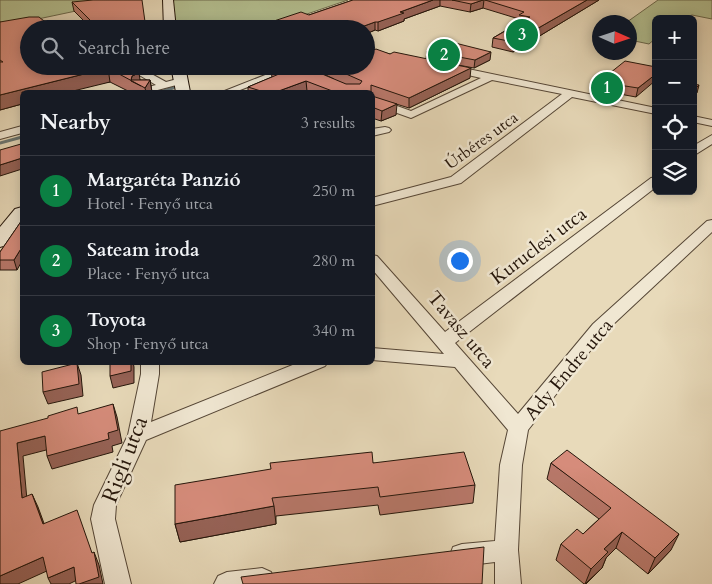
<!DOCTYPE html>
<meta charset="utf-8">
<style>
:root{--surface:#171b24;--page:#20242c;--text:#f1f3f6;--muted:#9ea1a6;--line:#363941;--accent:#0b8043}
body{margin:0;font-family:Cardo,serif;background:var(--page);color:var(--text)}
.controls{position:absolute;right:15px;top:15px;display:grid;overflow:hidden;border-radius:8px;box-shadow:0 2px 12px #0003}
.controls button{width:45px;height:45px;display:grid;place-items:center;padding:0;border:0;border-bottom:1px solid var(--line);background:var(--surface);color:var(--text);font:25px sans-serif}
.compass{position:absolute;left:592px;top:15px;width:45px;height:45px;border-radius:50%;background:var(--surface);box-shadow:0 2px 12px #0003;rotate:93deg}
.you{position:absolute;left:459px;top:260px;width:18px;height:18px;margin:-12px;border:4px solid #fff;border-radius:50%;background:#1a73e8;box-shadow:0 0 0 8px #1a73e833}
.badge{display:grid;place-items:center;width:32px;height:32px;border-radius:50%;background:var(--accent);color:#fff;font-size:16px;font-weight:700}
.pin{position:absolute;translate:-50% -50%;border:2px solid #fff;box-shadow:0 1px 5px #0006}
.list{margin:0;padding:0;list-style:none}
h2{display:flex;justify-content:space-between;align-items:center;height:65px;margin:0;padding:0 20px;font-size:21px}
h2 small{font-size:16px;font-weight:400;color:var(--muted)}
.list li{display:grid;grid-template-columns:32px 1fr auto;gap:15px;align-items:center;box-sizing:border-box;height:70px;padding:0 20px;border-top:1px solid var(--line)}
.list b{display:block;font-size:19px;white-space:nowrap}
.list p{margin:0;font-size:16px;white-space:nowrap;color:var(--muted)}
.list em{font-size:16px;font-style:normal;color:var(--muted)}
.icon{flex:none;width:28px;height:28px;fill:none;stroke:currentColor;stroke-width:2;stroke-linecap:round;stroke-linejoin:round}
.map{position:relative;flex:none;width:712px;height:584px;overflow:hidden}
.search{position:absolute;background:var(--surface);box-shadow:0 2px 12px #0003;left:20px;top:20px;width:355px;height:55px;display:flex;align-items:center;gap:12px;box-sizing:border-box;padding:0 18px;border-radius:28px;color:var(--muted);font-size:19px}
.panel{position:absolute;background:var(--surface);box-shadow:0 2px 12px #0003;left:20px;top:90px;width:355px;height:275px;border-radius:8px}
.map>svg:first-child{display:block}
.green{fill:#b4c091;stroke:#6c6a4e}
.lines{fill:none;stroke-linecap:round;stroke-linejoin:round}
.stream{stroke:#6b7774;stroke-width:3}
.street-casing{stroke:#554636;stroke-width:2}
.secondary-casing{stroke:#24150a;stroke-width:2}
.street{fill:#f0e7d2;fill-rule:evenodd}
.secondary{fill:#f0e7d2;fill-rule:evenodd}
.wall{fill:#b8786a;stroke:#24150a}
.shaded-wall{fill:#966256;stroke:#24150a}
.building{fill:#d68c7b;stroke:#24150a}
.labels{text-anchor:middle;stroke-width:5;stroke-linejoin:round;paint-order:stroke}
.far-street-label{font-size:16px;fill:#24150a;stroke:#f0e7d2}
.street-label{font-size:19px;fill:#24150a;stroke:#f0e7d2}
.near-street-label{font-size:22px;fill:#24150a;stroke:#f0e7d2}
</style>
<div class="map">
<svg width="712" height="584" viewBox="0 0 712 584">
<rect width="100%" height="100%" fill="#e8daba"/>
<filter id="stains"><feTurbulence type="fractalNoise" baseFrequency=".004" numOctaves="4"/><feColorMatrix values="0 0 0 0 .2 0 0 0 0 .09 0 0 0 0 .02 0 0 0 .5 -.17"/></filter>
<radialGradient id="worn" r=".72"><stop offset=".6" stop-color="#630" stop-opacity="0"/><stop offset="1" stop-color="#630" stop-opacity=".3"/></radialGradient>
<g class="green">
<polygon points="0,0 128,0 0,27"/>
<polygon points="174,0 348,0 266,28 248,25 234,29 177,29 172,7"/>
<polygon points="658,0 712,0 712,19 692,15 681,19 656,19 656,38 649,44 630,40 630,22 627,22"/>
</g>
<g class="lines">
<g class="stream">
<polyline points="160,92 173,88"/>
<polyline points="0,143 22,137"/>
</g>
<defs>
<g id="street">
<polygon points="39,20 58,24 67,29 32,25 0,30 0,26"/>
<polygon points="449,65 656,108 656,114 572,97 461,183 372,206 372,198 451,177 562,94 492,80 411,118 372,104 372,97 411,111 481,78 446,70 444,68"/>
<polygon points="124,66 137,66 166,82 181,78 186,81 184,83 150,92 135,92 136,90 156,85"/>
<polygon points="288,66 302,66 235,92 222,92"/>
<polygon points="693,116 712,120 712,126 693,122"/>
<polygon points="22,126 22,133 0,139 0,132"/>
<polygon points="385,127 389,128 391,130 389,132 372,136 372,129"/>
<polygon points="712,135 712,144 693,156 693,146"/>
<polygon points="656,177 656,187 455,343 518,414 593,324 707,221 712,220 712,232 605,332 528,430 522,465 518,550 521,584 495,584 495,562 462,566 453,563 450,555 453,547 462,544 495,541 500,465 508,430 455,367 372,360 372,348 444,354 372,269 372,255 377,256 445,332 651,178"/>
<polygon points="141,362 159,362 159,374 151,422 300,362 328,362 325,366 146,440 116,505 115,519 131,584 105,584 91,519 94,505 128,435 141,374"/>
<polygon points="262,568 271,572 274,580 273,584 214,584 218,576 227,572"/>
</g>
<g id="secondary">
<polygon points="163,0 173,0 176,29 164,29"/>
<polygon points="171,66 185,66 190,92 176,92"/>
<path d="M 22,207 C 24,223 18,243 0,247 L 0,227 L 15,209 Z"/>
</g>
</defs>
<use href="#street" class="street-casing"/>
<use href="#secondary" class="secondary-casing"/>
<use href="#street" class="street"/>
<use href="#secondary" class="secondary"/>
</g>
<g class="wall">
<polygon points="353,0 599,0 513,52 492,47 493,38 518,23 519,19 483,8 470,12 440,6 404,19 404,21 378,31 375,30 366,34 366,29 309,15"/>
<polygon points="72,2 146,29 92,29 74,11"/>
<polygon points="0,22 29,29 128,66 140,80 150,80 152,92 130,92 110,82 22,92 22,104 0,110"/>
<polygon points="373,50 390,54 470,78 409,108 393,103 396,115 381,121 372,118 372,92 309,92 307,91 304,92 248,92 248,87 272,77 271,71 334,79 307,66 366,66"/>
<polygon points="427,51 490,60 474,68 426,59"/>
<polygon points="656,67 636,97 592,89 593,81 610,73"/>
<polygon points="22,220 17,270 0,270 0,252"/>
<polygon points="373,463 475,485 473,503 380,515 378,505 276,516 276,524 180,542 175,524"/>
<polygon points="551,463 671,550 648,574 616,548 606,558 602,568 586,584 584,584 556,560 561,544 583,534 599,519 547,479"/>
</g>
<g class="shaded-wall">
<polygon points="433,0 440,0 440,6 404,19 404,21 378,31 378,22 400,12"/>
<polygon points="483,0 484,0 483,8 470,12 471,4"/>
<polygon points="587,0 599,0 513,52 514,42"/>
<polygon points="375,22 375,30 366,34 366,29 356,29"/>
<polygon points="135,24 136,29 107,29"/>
<polygon points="491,52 490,60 474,68 475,60"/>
<polygon points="108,68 110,82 69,92 22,92 22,104 0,110 0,95"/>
<polygon points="471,68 470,78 409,108 409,98"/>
<polygon points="139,73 141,86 131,81 132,76"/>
<polygon points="656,74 656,80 636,97 638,88"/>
<polygon points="150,80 152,92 146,92 145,88"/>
<polygon points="306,81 307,91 304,92 276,92"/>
<polygon points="699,85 697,93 693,97 693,91"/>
<polygon points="397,104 396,115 381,121 382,111"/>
<polygon points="22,158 22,169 0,176 0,165"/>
<polygon points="22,247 22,261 17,270 14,260"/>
<polygon points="131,362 133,362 134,367 134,383 113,388 110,376"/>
<polygon points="77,363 81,375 83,396 48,404 43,392"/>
<polygon points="113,404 117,417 122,443 112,446 113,452 52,469 47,456 108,433"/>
<polygon points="45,436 50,449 23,456 28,511 22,498 17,443"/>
<polygon points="32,494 38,507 49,537 43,524"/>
<polygon points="274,506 276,524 180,542 175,524"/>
<polygon points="622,532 616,548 606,558 602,568 585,584 591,569 604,549"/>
<polygon points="679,534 671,550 648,574 655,558"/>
<polygon points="94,552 99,565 103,584 79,584"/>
<polygon points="43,557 49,570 18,584 0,584 0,576"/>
<polygon points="74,567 79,579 69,584 51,584 48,578"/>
</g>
<g class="building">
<polygon points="93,0 142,0 146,29 141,29 135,24 107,29 99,29 72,2"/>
<polygon points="353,0 433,0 400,12 404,13 378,22 375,22 356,29 250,29 301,12 309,15"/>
<polygon points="452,0 483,0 471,4"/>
<polygon points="485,0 587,0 514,42 493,38 530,17 519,15 524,12"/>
<polygon points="29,17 39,17 54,29 29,29 29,66 128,66 139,73 132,76 131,80 150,80 145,88 108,68 0,95 0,62 3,62 0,60 0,22"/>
<polygon points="447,41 491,52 475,60 427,51"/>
<polygon points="366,48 373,50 376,49 390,54 394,52 471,68 409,98 371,85 371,92 335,92 306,81 276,92 264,92 248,87 279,74 271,71 286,66 303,66 346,84 360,84 362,81 328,66 366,66"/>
<polygon points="625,61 656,67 656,74 638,88 593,81 605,72 610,73"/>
<polygon points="693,84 699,85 693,91"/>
<polygon points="372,96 397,104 382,111 372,107"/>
<polygon points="21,144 22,145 22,158 0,165 0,150"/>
<polygon points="22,220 22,247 14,260 0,260 0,252"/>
<polygon points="110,362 131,362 131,371 110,376"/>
<polygon points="77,363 79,384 43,392 42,372"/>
<polygon points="113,404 118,430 108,433 109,439 47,456 45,436 17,443 22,498 32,494 43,524 77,510 92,553 94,552 99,577 79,584 76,584 74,567 48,578 43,557 0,576 0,431 48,418 48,416 77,407 78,414"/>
<polygon points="567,450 679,534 655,558 622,532 604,549 608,552 591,569 561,544 577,529 583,534 611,508 551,463"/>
<polygon points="372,452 373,463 464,452 475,485 380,497 378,487 272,498 274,506 175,524 175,485 271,469 270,463"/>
<polygon points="484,547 482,584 243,584 241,577"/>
</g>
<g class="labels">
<g class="far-street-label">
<text transform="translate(481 140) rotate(-36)" y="6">Úrbéres utca</text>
</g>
<g class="street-label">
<text transform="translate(538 245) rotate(-37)" y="7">Kuruclesi utca</text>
<text transform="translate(462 329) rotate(50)" y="7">Tavasz utca</text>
<text transform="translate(568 369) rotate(-50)" y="7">Ady Endre utca</text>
</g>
<g class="near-street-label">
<text transform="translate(124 459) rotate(-69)" y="8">Rigli utca</text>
</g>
</g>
<rect width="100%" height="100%" filter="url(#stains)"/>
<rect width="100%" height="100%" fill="url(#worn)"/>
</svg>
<div class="controls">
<button>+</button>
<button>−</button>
<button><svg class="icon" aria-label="locate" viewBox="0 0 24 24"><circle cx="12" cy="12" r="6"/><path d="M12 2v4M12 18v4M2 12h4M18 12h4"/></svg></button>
<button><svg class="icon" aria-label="layers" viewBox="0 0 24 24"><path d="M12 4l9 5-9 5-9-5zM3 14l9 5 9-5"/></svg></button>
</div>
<svg class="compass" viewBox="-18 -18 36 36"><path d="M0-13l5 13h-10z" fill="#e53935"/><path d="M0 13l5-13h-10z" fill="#9ea1a6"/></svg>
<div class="you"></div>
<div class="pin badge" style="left:607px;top:88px">1</div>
<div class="pin badge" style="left:444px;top:55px">2</div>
<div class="pin badge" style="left:522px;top:35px">3</div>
<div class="search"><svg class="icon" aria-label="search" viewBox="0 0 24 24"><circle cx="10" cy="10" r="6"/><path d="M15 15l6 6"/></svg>Search here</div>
<section class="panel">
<h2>Nearby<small>3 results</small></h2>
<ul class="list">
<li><span class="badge">1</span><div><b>Margaréta Panzió</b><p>Hotel · Fenyő utca</p></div><em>250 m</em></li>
<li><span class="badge">2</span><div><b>Sateam iroda</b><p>Place · Fenyő utca</p></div><em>280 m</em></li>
<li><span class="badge">3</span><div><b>Toyota</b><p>Shop · Fenyő utca</p></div><em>340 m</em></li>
</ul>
</section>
</div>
